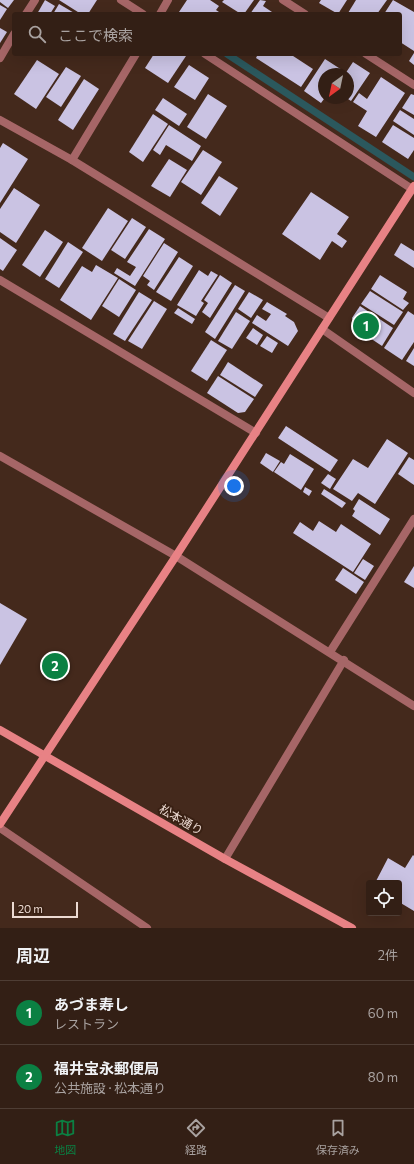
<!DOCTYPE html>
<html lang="ja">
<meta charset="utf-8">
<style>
:root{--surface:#331f15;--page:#3e2c22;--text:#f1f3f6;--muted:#a9a2a0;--line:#4e3d34;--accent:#0b8043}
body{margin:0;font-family:Commissioner,"Noto Sans JP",sans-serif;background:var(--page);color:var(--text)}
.controls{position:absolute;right:12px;bottom:12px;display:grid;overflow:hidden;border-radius:4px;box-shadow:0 4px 16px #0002}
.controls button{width:36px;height:36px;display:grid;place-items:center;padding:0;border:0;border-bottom:1px solid var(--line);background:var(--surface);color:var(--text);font:20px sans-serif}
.compass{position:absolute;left:318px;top:68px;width:36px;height:36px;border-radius:50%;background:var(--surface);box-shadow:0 4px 16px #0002;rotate:213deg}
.scale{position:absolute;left:12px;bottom:10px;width:66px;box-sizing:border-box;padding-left:4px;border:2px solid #ecdad2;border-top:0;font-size:11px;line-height:14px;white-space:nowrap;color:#ecdad2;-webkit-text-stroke:3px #392013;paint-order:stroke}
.you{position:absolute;left:234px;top:486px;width:14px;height:14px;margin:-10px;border:3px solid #fff;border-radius:50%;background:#1a73e8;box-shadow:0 0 0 6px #1a73e833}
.badge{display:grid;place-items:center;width:26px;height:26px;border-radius:50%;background:var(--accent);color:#fff;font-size:13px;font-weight:700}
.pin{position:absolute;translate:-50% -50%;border:2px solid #fff;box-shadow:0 1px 4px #0006}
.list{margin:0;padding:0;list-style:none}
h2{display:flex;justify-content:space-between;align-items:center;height:52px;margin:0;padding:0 16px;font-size:17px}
h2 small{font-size:13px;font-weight:400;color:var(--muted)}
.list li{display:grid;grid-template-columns:26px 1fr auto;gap:12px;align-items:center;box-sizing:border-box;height:64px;padding:0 16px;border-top:1px solid var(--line)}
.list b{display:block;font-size:15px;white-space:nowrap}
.list p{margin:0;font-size:13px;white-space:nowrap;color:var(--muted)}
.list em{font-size:13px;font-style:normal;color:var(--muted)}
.icon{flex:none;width:22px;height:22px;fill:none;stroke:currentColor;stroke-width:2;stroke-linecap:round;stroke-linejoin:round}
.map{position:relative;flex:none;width:414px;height:928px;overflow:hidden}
.search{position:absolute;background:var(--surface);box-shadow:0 4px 16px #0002;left:12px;right:12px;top:12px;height:44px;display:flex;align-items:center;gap:10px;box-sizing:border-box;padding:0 14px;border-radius:4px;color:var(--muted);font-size:15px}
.sheet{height:180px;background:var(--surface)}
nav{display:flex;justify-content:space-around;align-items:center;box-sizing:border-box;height:56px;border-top:1px solid var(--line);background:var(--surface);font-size:11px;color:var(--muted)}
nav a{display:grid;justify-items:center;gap:2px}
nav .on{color:var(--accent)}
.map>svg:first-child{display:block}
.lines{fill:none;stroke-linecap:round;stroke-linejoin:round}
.stream{stroke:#2b585d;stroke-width:7}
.building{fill:#cac3e3}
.lane{stroke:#a66667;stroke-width:8}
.street{stroke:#a66667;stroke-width:8}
.secondary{stroke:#e88285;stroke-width:8}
.labels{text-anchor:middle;stroke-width:4;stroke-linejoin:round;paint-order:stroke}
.street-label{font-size:12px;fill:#ecdad2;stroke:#392013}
</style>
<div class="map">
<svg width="414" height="928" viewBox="0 0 414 928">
<rect width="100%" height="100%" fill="#44291c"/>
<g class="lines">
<polyline class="stream" points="227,54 414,177"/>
</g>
<g class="building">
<polygon points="0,0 14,0 8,8 0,2"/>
<polygon points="45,0 55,6 50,14 37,14"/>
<polygon points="59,0 97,0 88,14 81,14"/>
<polygon points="187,0 210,0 219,6 216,10 222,14 182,14 179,12"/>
<polygon points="224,0 254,0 244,14 241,14 222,2"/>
<polygon points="260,0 266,1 263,6 275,14 250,14"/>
<polygon points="321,0 347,0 338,14 319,3"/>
<polygon points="356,0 387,0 377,14 350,14 348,13"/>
<polygon points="393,0 414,12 414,51 400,42 400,14 384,14"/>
<polygon points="59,4 76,14 53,14"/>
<polygon points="0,5 7,9 0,20"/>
<polygon points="0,28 7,32 0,43"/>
<polygon points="414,53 414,65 409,61"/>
<polygon points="154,54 183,54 186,56 168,83 145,68"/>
<polygon points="258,54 290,54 313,69 301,87 256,58"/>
<polygon points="325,59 342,70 340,74 324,74 324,99 321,103 304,91"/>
<polygon points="37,60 59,74 36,109 14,94"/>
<polygon points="353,62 370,73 351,101 348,99 348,74 345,74"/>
<polygon points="189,65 209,78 195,100 174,87"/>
<polygon points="66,67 81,76 61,107 46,97"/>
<polygon points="381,77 405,93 376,137 358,126 367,111 353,102 359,93 367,99"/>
<polygon points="84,79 99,89 73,130 58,120"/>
<polygon points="208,94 227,106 206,139 187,127"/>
<polygon points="411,94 414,95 414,115 402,108"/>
<polygon points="163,98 187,114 179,126 155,110"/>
<polygon points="400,110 414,119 414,135 393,121"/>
<polygon points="153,114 168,124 143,162 129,152"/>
<polygon points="169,125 201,146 192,161 166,145 160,155 153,150"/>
<polygon points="393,125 414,138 414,150 408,159 382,142"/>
<polygon points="3,143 28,159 0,203 0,148"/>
<polygon points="203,150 222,162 201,195 181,182"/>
<polygon points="169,159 187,170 170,197 151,186"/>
<polygon points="219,176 238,188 220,216 201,203"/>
<polygon points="14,188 40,205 16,243 0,232 0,209"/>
<polygon points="311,192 349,217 337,234 347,241 342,248 332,241 320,260 282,234"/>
<polygon points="108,208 128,221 102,261 82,248"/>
<polygon points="132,218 146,227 125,259 111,250"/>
<polygon points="149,229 165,239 135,286 114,273 117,268 130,276 136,267 127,262"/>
<polygon points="45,230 63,242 40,277 22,265"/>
<polygon points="0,238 17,250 3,271 0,269"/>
<polygon points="68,242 83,252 59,288 45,279"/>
<polygon points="164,243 178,252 154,290 147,285 150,281 143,276"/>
<polygon points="401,243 414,251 414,268 394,255"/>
<polygon points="179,257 193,266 171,301 156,292"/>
<polygon points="96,265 118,278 91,320 60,300 82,266 92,272"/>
<polygon points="199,270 208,276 211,271 218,275 201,301 204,303 196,316 177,305"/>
<polygon points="220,275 232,283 210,318 202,312 208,303 204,300"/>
<polygon points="380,275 407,292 403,299 409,303 403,310 371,289"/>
<polygon points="119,279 136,290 119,317 102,306"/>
<polygon points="235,285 245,291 215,339 205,332"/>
<polygon points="370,291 403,312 394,325 361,304"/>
<polygon points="139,292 152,300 125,341 113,334"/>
<polygon points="249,292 263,300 251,318 238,309"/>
<polygon points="154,301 167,309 142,349 128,341"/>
<polygon points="267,302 287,314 285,316 294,322 298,331 288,346 252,323 257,315 266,321 271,314 262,309"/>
<polygon points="360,306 393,328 382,346 355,328 352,318"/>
<polygon points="178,308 195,319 192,324 174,313"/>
<polygon points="408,311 414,315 414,342 402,360 384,348"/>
<polygon points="236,312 250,321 232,349 218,341"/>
<polygon points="253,328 263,335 257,345 246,338"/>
<polygon points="267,336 278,343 272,353 260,346"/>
<polygon points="211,340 227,350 207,381 191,371"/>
<polygon points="414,348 414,366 406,361"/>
<polygon points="228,362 263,385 255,397 220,375"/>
<polygon points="218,376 254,399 245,412 238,413 207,393"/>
<polygon points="286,426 338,460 330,472 278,438"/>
<polygon points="387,439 408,453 375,504 358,493 352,501 333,489 353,459 368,468"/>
<polygon points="266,453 280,461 273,472 260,463"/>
<polygon points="290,454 314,469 301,490 274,472 281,462 284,464"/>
<polygon points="409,457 414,460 414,485 398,474"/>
<polygon points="328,474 336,479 330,489 321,483"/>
<polygon points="305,487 312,491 309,496 303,492"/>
<polygon points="324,489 346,503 342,508 321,494"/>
<polygon points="359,499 390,519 380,535 352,516 355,511 353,509"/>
<polygon points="319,521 336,532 341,524 371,544 353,572 293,533 300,522 313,531"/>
<polygon points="363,559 374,566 365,580 354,573"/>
<polygon points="414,566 414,588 404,582"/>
<polygon points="343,568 364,582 356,594 335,580"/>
<polygon points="0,603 27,619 0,665"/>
<polygon points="413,855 414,856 414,911 399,902 399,883 375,883 388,858 405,868"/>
</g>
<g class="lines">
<polyline class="lane" points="0,280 256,433"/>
<g class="street">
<polyline points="121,0 143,14"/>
<polyline points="283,0 305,14"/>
<polyline points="26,14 35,0"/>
<polyline points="160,14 168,0"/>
<polyline points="205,54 412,189"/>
<polyline points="366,54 414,85"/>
<polyline points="0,58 14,34"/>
<polyline points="0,120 72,160 329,318"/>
<polyline points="72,160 136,54"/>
<polyline points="322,329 414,393"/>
<polyline points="0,456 176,556 414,706"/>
<polyline points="330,652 414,519"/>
<polyline points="0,828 147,928"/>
<polyline points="225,859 344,660"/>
</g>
<g class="secondary">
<polyline points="0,730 225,859 352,928"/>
<polyline points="0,824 176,556 414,186"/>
</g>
</g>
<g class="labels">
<g class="street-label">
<text transform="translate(181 820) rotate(30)" y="4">松本通り</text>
</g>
</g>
</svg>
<div class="controls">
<button><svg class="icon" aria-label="locate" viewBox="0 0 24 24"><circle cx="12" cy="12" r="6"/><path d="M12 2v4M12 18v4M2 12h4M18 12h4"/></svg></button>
</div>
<svg class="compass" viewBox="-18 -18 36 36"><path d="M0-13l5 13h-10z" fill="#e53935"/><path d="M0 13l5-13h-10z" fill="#a9a2a0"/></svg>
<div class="scale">20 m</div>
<div class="you"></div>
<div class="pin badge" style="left:366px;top:326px">1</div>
<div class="pin badge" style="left:55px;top:666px">2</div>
<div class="search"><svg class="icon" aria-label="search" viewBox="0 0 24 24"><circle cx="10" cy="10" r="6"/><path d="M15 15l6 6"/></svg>ここで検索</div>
</div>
<section class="sheet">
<h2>周辺<small>2件</small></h2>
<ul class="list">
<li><span class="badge">1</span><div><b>あづま寿し</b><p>レストラン</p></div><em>60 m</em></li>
<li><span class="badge">2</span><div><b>福井宝永郵便局</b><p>公共施設 · 松本通り</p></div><em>80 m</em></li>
</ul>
</section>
<nav>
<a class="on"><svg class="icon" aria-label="map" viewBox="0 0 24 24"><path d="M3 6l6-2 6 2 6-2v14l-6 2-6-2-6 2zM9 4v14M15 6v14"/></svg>地図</a>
<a><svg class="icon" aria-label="directions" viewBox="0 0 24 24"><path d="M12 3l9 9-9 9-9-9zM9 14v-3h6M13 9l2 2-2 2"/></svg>経路</a>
<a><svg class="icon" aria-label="saved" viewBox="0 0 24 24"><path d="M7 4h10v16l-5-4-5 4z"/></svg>保存済み</a>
</nav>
